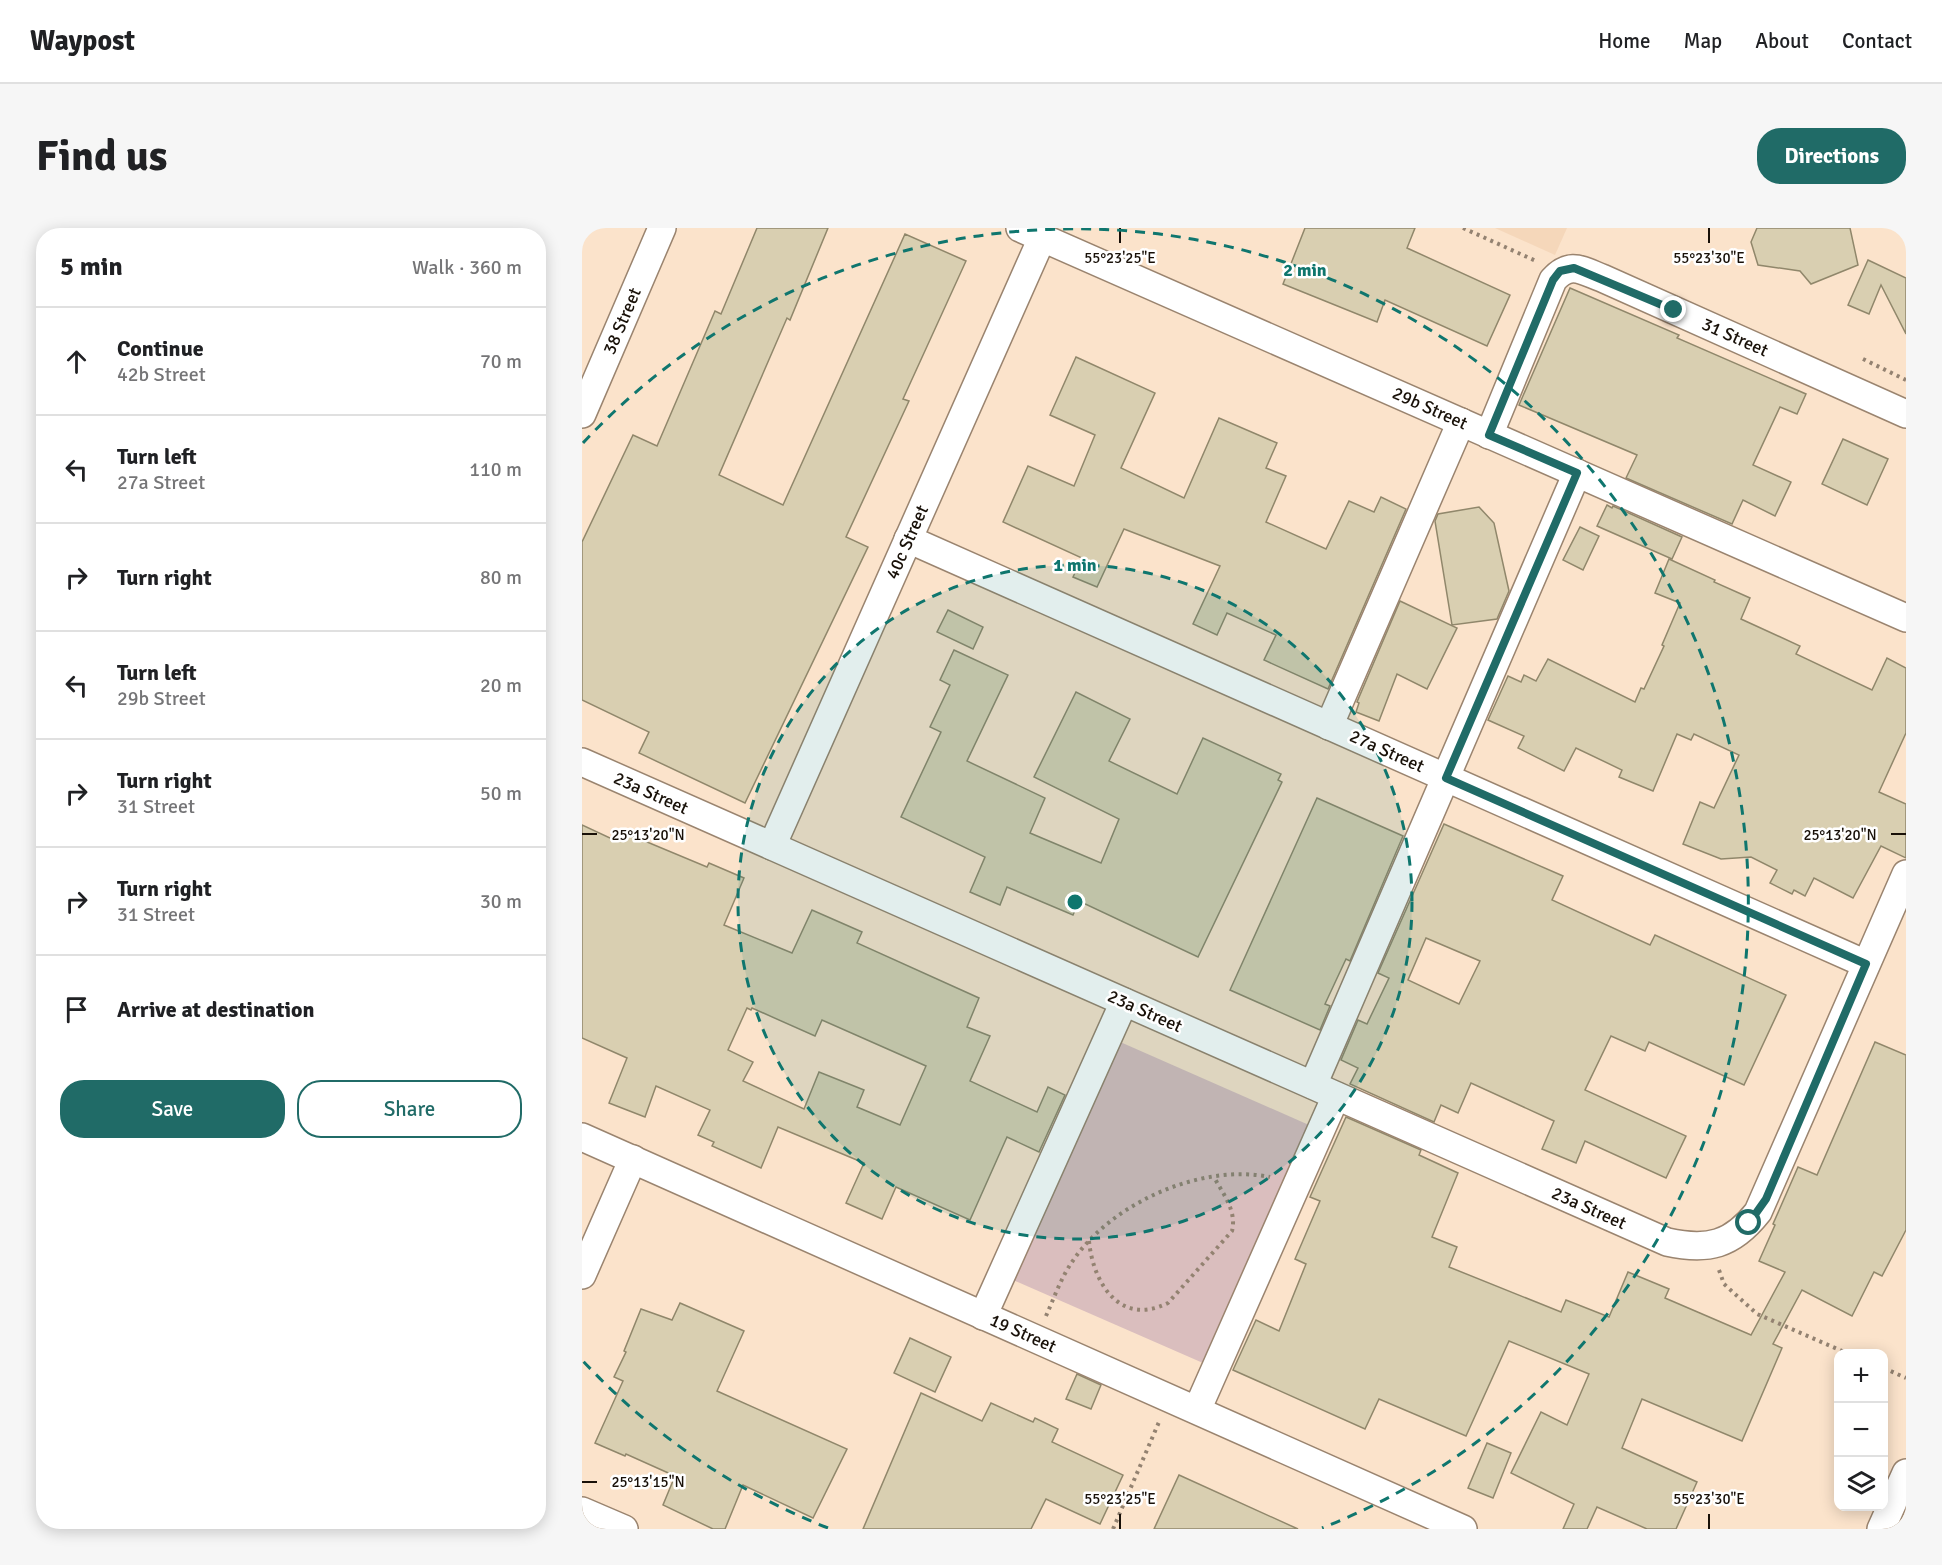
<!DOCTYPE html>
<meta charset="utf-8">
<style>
:root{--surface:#fff;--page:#f6f6f6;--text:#202124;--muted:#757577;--line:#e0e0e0;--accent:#206b67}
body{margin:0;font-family:Signika,sans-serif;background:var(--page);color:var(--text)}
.controls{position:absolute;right:18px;bottom:18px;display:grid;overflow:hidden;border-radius:12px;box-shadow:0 3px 15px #0003}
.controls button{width:54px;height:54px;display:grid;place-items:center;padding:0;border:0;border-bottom:2px solid var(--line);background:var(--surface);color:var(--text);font:30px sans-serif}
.stop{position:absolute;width:18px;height:18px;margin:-14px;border:4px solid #206b67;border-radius:50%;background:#fff}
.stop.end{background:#206b67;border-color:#fff;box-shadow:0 2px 6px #0008}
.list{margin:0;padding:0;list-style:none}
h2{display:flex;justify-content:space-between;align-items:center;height:78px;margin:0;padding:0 24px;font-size:26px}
h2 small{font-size:20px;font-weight:400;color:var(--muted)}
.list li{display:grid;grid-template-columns:39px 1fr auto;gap:18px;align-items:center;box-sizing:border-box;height:108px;padding:0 24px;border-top:2px solid var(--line)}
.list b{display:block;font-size:22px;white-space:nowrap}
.list p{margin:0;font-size:20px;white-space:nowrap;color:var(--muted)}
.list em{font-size:20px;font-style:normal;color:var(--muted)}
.actions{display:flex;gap:12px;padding:18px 24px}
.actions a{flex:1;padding:14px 0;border:2px solid var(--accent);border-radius:24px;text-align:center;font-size:21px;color:var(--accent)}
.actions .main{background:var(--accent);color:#fff}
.icon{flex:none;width:33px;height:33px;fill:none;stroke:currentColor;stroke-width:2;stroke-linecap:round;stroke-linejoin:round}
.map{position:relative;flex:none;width:1324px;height:1301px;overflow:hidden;border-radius:24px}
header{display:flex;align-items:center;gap:36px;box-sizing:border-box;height:84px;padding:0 30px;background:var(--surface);border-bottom:2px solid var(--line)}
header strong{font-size:28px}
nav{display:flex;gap:33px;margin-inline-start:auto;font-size:21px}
.intro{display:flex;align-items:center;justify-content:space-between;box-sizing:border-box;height:144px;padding:0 36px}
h1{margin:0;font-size:42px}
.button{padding:15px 27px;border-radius:24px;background:var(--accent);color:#fff;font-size:21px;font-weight:700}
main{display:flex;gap:36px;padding:0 36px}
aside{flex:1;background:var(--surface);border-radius:24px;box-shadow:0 3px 15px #0003}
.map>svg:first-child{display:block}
.built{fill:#f5d7ba}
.green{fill:#dabebe}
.building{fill:#d9cfb1;stroke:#90876b;stroke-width:1.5;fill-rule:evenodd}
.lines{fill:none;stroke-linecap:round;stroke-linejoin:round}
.minor-casing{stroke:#9a846f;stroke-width:30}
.path{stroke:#938271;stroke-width:4;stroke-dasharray:3 4.5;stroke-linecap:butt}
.minor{stroke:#fff;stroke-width:27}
.route{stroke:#206b67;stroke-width:8}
.ticks{fill:none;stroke:#181008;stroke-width:2}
.ring{fill:none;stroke:#0f766e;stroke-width:3;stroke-dasharray:10 8}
.labels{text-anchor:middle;stroke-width:5;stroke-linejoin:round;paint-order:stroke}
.street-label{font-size:18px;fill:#181008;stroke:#fff}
.ticks-label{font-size:15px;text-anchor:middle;fill:#181008;stroke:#fff;stroke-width:5;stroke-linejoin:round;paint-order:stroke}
.centre{fill:#0f766e;stroke:#fff;stroke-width:3}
.ring-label{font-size:18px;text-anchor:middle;font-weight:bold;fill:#0f766e;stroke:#fff;stroke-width:5;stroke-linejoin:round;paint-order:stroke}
</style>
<header>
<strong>Waypost</strong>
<nav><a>Home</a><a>Map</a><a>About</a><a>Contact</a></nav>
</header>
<div class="intro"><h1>Find us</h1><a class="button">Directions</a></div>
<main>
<aside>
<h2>5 min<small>Walk · 360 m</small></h2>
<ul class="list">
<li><svg class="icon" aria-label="ahead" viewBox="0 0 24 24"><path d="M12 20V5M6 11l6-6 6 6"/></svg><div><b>Continue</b><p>42b Street</p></div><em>70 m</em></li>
<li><svg class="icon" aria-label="left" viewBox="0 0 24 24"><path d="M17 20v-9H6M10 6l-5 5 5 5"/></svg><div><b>Turn left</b><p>27a Street</p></div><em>110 m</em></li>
<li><svg class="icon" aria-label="right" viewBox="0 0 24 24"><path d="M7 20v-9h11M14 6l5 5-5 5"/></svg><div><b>Turn right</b></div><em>80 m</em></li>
<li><svg class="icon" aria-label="left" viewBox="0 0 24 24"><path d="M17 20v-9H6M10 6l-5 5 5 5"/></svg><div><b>Turn left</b><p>29b Street</p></div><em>20 m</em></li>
<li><svg class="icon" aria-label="right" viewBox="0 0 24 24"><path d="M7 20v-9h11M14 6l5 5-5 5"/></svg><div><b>Turn right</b><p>31 Street</p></div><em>50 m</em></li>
<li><svg class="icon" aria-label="right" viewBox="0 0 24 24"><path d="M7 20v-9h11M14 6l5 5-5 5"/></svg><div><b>Turn right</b><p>31 Street</p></div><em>30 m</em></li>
<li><svg class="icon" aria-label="arrive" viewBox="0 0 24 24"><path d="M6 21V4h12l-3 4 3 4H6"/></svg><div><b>Arrive at destination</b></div></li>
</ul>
<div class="actions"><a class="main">Save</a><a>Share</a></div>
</aside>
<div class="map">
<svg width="1324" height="1301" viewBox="0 0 1324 1301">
<rect width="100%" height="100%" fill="#fbe3cb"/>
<polygon class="built" points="913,0 985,0 973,27"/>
<polygon class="green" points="536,813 727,897 621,1135 431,1052"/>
<g class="building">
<polygon points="175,0 246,0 208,92 205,90 137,247 201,277 323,6 384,33 321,171 327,173 264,309 286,319 163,575 57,525 67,504 0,472 0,314 51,207 75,218 133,83 139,86"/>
<polygon points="723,0 833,0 825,20 928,67 905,118 803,72 795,94 701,56"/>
<polygon points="1175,0 1268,0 1276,37 1229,56 1218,43 1176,37 1169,14"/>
<polygon points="1286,32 1324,50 1324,106 1299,57 1287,86 1266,77"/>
<polygon points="988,60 1097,107 1095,110 1224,166 1215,186 1198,179 1171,237 1209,254 1193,288 1161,272 1150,296 1044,250 1055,227 937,177"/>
<polygon points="494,129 573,165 539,240 602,270 637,190 695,215 684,240 704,248 684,294 744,321 767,273 792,284 799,269 824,281 746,461 682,432 694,407 645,385 635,407 611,396 638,338 542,301 515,359 491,349 500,330 421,294 446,238 492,258 513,207 468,187"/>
<polygon points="1261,211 1306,231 1285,277 1240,256"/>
<polygon points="1025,277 1030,280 1031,278 1100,309 1090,331 1015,298"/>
<polygon points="897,279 912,295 927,363 915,391 870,397 853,293 856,286"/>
<polygon points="998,299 1017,308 1001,342 981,332"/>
<polygon points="1087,331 1133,352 1132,354 1168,370 1159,391 1218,418 1214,426 1290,462 1305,430 1324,440 1324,505 1297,564 1324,576 1324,630 1299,618 1271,670 1232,650 1223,668 1212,662 1210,666 1188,655 1195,642 1169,629 1139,631 1101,616 1118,574 1132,580 1157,527 1112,506 1109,512 1095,506 1071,563 1037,549 1040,542 994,520 982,543 936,520 942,508 906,492 926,448 939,454 942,447 954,453 966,431 1053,474 1059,460 1062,461 1082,418 1080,417 1098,375 1073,365"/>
<polygon points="818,373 875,400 845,461 815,446 797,493 774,484 777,475 775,474"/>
<polygon points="366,382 401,399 391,421 355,404"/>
<polygon points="372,422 426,447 385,533 463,570 448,605 519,635 537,591 452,549 494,464 548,491 527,533 595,566 621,510 699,546 696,552 700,554 616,729 497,673 491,687 425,659 418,677 388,664 403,629 319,589 359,504 348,499 368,457 358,452"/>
<polygon points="735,570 821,608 768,733 764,731 743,776 748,778 738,802 648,762"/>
<path d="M 862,596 L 981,648 L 970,672 L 1068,717 L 1073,707 L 1204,767 L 1162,857 L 1067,814 L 1063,823 L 1029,808 L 1003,862 L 1104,908 L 1084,950 L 1003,913 L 994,935 L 960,921 L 972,893 L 889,855 L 876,885 L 859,877 L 852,894 L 768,856 L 776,840 L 759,832 L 776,792 L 785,796 L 807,750 L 796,745 ZM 844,710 L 898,733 L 877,776 L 826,752 Z"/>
<path d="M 0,597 L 30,611 L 34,601 L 125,639 L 127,635 L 162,650 L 142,697 L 210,725 L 230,682 L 280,704 L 275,715 L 397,770 L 385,799 L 408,808 L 388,853 L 455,884 L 466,859 L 483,867 L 457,924 L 425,909 L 388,992 L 314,959 L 300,991 L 264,975 L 282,935 L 196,899 L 179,940 L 130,918 L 132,914 L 116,907 L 128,882 L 74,858 L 63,889 L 27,875 L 45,830 L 0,810 ZM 165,780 L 169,782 L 170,780 L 233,808 L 240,792 L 344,838 L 318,897 L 275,879 L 282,862 L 237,844 L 222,881 L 161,853 L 171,834 L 146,822 Z"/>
<polygon points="1293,814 1324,827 1324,1002 1300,1048 1292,1044 1270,1088 1220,1062 1191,1116 1200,1120 1160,1213 1060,1171 1040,1220 1115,1254 1094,1301 1065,1301 1015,1279 1005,1301 981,1301 992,1276 929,1245 959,1184 985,1197 1007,1146 927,1113 884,1208 797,1171 783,1201 651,1142 674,1092 697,1103 724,1036 713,1031 738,973 728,969 764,889 839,922 837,927 876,945 850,1009 875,1019 867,1039 979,1084 984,1072 1027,1089 1046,1044 1087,1061 1083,1070 1169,1107 1203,1044 1177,1033 1193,997 1191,996 1216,939 1235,947"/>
<polygon points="98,1075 162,1103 135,1163 265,1221 231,1290 161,1257 143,1301 131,1301 81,1277 93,1248 44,1226 43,1228 13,1215 41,1153 32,1149 44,1124 42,1123 59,1081 90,1092"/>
<polygon points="328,1110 369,1129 353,1164 312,1145"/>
<polygon points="495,1146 519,1157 509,1181 484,1171"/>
<polygon points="339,1165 400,1193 409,1175 451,1194 453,1190 476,1201 470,1214 541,1247 518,1296 464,1271 449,1301 281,1301"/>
<polygon points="905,1215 929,1225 911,1270 886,1260"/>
<polygon points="597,1247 716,1301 572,1301"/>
</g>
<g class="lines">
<defs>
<g id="minor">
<polyline points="438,0 1324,390"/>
<polyline points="0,186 80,0"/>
<path d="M 907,207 L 971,52 C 988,33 999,42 1020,50 L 1324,186"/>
<polyline points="326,311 1284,736"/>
<polyline points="747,498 879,194"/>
<path d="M 0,534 L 1085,1014 C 1126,1023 1150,1017 1176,984 L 1324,646"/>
<polyline points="190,618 460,10"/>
<polyline points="731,857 995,245"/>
<polyline points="0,909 881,1301"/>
<polyline points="0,1047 51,931"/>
<polyline points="401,1088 542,774"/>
<polyline points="615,1182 754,868"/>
<polyline points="0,1283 42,1301"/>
<polyline points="1299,1301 1324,1245"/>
</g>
</defs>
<use href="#minor" class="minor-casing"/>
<g class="path">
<polyline points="881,0 954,33"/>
<polyline points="1281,131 1324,152"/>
<path d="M 507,1013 C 511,1055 538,1099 586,1075 L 650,1003 C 655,983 641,966 632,949"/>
<polyline points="1137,1042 1142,1056 1175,1086 1267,1126"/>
<path d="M 464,1088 C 472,1070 479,1050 490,1034 C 529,975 619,935 688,949"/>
<polyline points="1302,1140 1324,1150"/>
<polyline points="531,1301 577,1194"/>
</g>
<use href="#minor" class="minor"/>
</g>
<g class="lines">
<polyline class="route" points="1092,82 992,40 978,43 971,52 907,207 995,245 864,550 1284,736 1184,971 1167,995"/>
</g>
<path class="ticks" d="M 538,0 L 538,15M 1127,0 L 1127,15M 0,606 L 15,606M 1309,606 L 1324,606M 0,1254 L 15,1254M 538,1286 L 538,1301M 1127,1286 L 1127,1301"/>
<circle cx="493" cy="674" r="337" fill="#0f766e" fill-opacity=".12"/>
<g class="ring">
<circle cx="493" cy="674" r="337"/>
<path d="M246 1300A673 673 0 0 1 1 1133M1 215A673 673 0 1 1 740 1300"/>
</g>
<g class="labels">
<g class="street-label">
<text transform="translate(40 93) rotate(-67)" y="6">38 Street</text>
<text transform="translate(1153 109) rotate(24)" y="6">31 Street</text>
<text transform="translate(848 180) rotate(24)" y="6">29b Street</text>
<text transform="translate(325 314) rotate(-66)" y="6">40c Street</text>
<text transform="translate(805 523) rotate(24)" y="6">27a Street</text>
<text transform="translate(69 565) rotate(24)" y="6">23a Street</text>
<text transform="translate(563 783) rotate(24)" y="6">23a Street</text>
<text transform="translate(1007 980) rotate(24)" y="6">23a Street</text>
<text transform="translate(441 1105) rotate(24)" y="6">19 Street</text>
</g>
</g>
<g class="ticks-label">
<text x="538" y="35">55°23'25"E</text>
<text x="1127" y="35">55°23'30"E</text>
<text x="66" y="612">25°13'20"N</text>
<text x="1258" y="612">25°13'20"N</text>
<text x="66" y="1259">25°13'15"N</text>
<text x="538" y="1276">55°23'25"E</text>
<text x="1127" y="1276">55°23'30"E</text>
</g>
<circle cx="493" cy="674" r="9" class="centre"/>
<g class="ring-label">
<text x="723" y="48">2 min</text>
<text x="493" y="343">1 min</text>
</g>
</svg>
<div class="controls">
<button>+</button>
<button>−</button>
<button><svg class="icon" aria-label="layers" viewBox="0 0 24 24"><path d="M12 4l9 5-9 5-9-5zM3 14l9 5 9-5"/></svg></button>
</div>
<div class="stop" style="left:1167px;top:995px"></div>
<div class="stop end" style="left:1092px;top:82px"></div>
</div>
</main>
